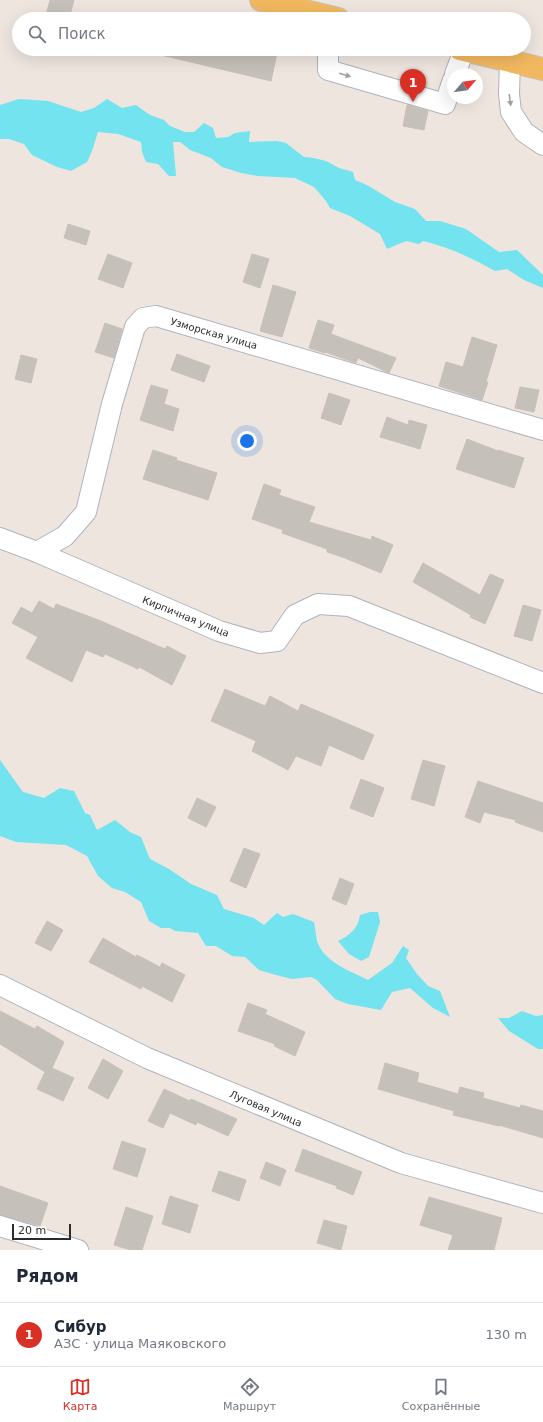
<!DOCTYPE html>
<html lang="ru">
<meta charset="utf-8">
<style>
:root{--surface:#fff;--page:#f6f6f7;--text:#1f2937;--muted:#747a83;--line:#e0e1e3;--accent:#d93025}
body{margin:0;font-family:"DejaVu Sans",sans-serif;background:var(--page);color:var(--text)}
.compass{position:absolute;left:447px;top:68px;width:36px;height:36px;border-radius:50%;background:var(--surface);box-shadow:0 4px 16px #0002;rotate:61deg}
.scale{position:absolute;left:12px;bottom:10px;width:59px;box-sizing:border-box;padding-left:4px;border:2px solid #2c2c2c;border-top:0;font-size:11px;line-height:14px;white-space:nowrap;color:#2c2c2c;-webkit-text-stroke:3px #fff;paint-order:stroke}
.you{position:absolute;left:247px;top:441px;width:14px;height:14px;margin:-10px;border:3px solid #fff;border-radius:50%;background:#1a73e8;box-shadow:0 0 0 6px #1a73e833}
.badge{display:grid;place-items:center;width:26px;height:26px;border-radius:50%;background:var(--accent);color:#fff;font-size:13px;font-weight:700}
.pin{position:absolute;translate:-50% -33px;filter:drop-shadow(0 1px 2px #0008)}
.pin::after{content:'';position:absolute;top:21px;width:14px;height:12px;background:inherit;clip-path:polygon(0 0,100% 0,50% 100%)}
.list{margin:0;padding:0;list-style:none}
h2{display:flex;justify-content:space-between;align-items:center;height:52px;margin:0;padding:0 16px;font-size:17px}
h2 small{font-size:13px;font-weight:400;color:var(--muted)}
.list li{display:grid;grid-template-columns:26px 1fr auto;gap:12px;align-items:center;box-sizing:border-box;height:64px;padding:0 16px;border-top:1px solid var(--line)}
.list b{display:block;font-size:15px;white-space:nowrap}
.list p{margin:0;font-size:13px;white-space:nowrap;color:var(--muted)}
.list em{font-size:13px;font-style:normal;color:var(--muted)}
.icon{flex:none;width:22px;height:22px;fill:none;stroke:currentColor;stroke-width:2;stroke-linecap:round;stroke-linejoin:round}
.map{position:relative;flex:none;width:543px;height:1250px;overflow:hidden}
.search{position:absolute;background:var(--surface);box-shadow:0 4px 16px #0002;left:12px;right:12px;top:12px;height:44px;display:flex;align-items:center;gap:10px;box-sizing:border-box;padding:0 14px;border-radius:22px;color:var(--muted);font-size:15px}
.sheet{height:116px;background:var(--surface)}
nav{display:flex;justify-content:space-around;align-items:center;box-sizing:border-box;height:56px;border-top:1px solid var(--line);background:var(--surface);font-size:11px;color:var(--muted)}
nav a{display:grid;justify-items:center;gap:2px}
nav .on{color:var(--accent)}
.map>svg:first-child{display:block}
.water{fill:#72e3ef}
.building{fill:#c6c0ba;stroke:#c9c0b8}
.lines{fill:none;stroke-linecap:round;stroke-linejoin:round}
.minor-casing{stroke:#afb4bc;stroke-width:22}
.major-casing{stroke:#c4c4c4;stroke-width:24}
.minor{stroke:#fff;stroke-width:20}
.major{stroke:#f1b860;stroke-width:22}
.oneway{fill:#a0a0a0}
.labels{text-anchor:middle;stroke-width:4;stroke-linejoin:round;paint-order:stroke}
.street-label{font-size:10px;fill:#2c2c2c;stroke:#fff}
</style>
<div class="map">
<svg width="543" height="1250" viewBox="0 0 543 1250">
<rect width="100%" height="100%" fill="#eee5df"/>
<g class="water">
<path d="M 19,99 L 48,101 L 81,112 L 94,108 L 107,99 L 122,108 L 136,105 L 150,115 L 164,120 L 170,126 L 185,132 L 194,132 L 204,123 L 213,128 L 216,138 L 228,137 L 235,133 L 250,131 L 249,142 L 277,141 L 286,143 L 304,157 L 314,158 L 326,161 L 339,168 L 353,172 L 355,180 L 367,185 L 395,202 L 415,209 L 426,221 L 440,221 L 466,229 L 499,252 L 517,250 L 543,275 L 543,288 L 524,280 L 507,269 L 495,271 C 472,258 449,247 423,241 L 419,244 L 406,241 L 387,249 L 380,234 L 350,216 L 330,208 L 326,201 L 314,187 L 295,178 L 258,176 L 241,173 L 222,167 L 211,158 L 190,150 L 180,142 L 173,142 L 176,176 L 169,176 L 158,164 L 146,162 L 142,152 L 141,142 L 118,134 L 98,132 L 92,151 L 87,162 L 71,171 L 57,167 L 32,155 L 24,144 L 9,139 L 0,139 L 0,105 Z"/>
<path d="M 0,760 L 23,792 L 44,798 L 60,788 L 74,791 L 85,813 L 90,815 L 97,830 L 115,820 L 130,832 L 141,837 L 150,859 L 169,869 L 191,884 L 217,895 L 224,909 L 254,918 L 264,925 L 277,913 L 283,917 L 293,914 L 314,922 C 315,928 316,935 317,941 C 324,962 350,971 368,980 L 392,963 L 403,946 L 409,950 L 406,958 L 417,974 L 428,986 L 440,991 L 450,1017 L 433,1008 L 410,988 L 392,992 L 381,1010 L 348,1004 L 335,999 L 317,980 L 311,977 L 292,979 L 276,975 L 259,970 L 245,957 L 232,956 L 216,946 L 206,946 L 198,933 L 175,931 L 170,928 L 161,928 L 149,921 L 141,902 L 125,892 L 112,888 L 98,876 L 87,856 L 66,845 L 16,842 L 0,836 Z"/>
<path d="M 370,912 L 378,912 L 380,922 L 369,957 L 361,961 L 349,954 L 338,941 C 350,935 358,929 360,915 Z"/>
<polygon points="522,1011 536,1016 543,1015 543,1049 538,1049 509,1031 498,1018 509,1018"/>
</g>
<g class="building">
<polygon points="50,0 74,0 69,19 45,19"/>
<polygon points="162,49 278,49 271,81 161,55"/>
<polygon points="407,105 428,111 424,130 403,126"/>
<polygon points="68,224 90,231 86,245 64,238"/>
<polygon points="108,254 132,263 123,288 98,279"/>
<polygon points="252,254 269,259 260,288 243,282"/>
<polygon points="273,285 296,292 282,337 260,331"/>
<polygon points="318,320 334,325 331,334 396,358 389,373 358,358 356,363 325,352 325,353 309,348"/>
<polygon points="105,323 122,329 114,358 95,352"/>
<polygon points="472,337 497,345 486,382 488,382 482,400 439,386 446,362 463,367"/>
<polygon points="177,354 210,366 204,382 171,370"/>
<polygon points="21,355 37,359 31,383 15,379"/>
<polygon points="151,385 168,390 164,404 179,409 173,431 140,420"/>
<polygon points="520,387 539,390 534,412 515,408"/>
<polygon points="329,393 350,400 341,425 321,418"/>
<polygon points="387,417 408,425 409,420 427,425 420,449 380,437"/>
<polygon points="467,439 498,451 498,450 524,458 514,488 456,469"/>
<polygon points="153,450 177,458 176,460 217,473 208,500 143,479"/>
<polygon points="264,484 281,490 279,495 315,507 309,522 371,540 372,536 393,545 381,573 345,558 327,552 327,549 282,533 283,530 252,519"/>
<polygon points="423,563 480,595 490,574 504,580 485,624 470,617 471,615 413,582"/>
<polygon points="39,601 54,609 56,604 101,621 165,649 167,646 186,656 172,685 139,667 138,669 105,654 103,657 86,650 72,682 26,658 38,637 12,623 21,607 32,613"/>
<polygon points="523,605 541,610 532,641 514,636"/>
<polygon points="225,689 265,706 270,696 298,711 301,704 374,735 363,760 329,745 321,766 296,756 288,770 252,751 256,741 211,721"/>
<polygon points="423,760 445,766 434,806 411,799"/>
<polygon points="361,779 384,788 373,817 350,808"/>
<polygon points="478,781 543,803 543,832 515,822 516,820 484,812 480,823 465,817"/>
<polygon points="197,798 216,807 206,827 188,818"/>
<polygon points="244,848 260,854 246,888 230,881"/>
<polygon points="340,878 354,884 346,905 332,899"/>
<polygon points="47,921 63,930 51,951 35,943"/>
<polygon points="103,938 136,957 137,955 160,967 162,963 185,975 172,1002 142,986 141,989 89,962"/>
<polygon points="248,1003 267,1010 265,1014 305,1032 295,1056 274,1046 275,1044 238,1031"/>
<polygon points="0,1011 35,1029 37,1026 64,1042 52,1068 74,1078 63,1101 37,1089 45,1072 0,1044"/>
<polygon points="103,1059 123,1071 108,1099 88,1088"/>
<polygon points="385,1063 419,1073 417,1082 458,1094 460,1087 484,1093 483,1098 520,1108 521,1105 543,1111 543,1138 499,1125 499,1126 453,1115 454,1111 378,1089"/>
<polygon points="164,1089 190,1101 191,1099 237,1119 228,1136 197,1122 196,1125 170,1113 163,1128 148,1121"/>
<polygon points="122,1141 146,1149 137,1177 113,1169"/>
<polygon points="303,1149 362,1172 353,1195 336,1188 337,1186 295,1171"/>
<polygon points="266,1162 286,1170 280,1186 260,1178"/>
<polygon points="219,1171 246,1180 239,1201 212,1191"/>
<polygon points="0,1186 48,1203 40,1226 0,1215"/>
<polygon points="170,1196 198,1205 190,1233 162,1224"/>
<polygon points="429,1197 502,1218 494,1250 448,1250 453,1235 420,1225"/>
<polygon points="126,1207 153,1216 142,1250 131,1250 114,1245"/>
<polygon points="324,1220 347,1226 341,1250 317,1243"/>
</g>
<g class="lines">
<defs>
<g id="minor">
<polyline points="328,49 328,70 445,104 453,80"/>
<polyline points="510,61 509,94 511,112 524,132 543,145"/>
<polyline points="455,74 464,50"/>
<polyline points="0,538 37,552 219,631 260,643 277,641 295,615 318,604 349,606 543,683"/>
<polyline points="37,552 65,536 86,512 112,404 135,327 143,318 156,316 543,430"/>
<polyline points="0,985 147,1058 401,1163 543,1203"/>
<polyline points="0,1226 78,1250"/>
</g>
<g id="major">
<polyline points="261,0 338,19"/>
<polyline points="460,49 543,69"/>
</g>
</defs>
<use href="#minor" class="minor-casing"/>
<use href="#major" class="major-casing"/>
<use href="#minor" class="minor"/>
<use href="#major" class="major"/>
</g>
<defs><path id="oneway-solid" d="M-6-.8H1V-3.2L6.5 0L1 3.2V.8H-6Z"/></defs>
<g class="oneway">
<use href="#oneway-solid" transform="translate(345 75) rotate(16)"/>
<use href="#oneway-solid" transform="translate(510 100) rotate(82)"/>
</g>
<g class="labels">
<g class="street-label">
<text transform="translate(214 333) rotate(16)" y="4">Узморская улица</text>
<text transform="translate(186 616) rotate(22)" y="4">Кирпичная улица</text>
<text transform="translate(266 1108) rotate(23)" y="4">Луговая улица</text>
</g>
</g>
</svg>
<svg class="compass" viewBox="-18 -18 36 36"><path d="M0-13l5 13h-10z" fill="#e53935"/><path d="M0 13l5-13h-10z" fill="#747a83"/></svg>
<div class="scale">20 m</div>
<div class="you"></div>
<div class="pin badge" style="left:413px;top:102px">1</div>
<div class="search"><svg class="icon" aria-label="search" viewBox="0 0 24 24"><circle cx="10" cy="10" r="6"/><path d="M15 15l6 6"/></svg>Поиск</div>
</div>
<section class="sheet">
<h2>Рядом<small></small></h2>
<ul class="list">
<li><span class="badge">1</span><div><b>Сибур</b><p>АЗС · улица Маяковского</p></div><em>130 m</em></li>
</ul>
</section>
<nav>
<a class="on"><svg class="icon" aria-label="map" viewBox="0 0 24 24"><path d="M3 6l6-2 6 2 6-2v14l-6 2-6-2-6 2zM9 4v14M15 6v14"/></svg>Карта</a>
<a><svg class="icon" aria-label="directions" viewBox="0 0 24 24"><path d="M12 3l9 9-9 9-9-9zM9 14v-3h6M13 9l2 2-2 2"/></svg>Маршрут</a>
<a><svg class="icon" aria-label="saved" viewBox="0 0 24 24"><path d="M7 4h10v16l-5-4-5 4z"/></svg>Сохранённые</a>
</nav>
